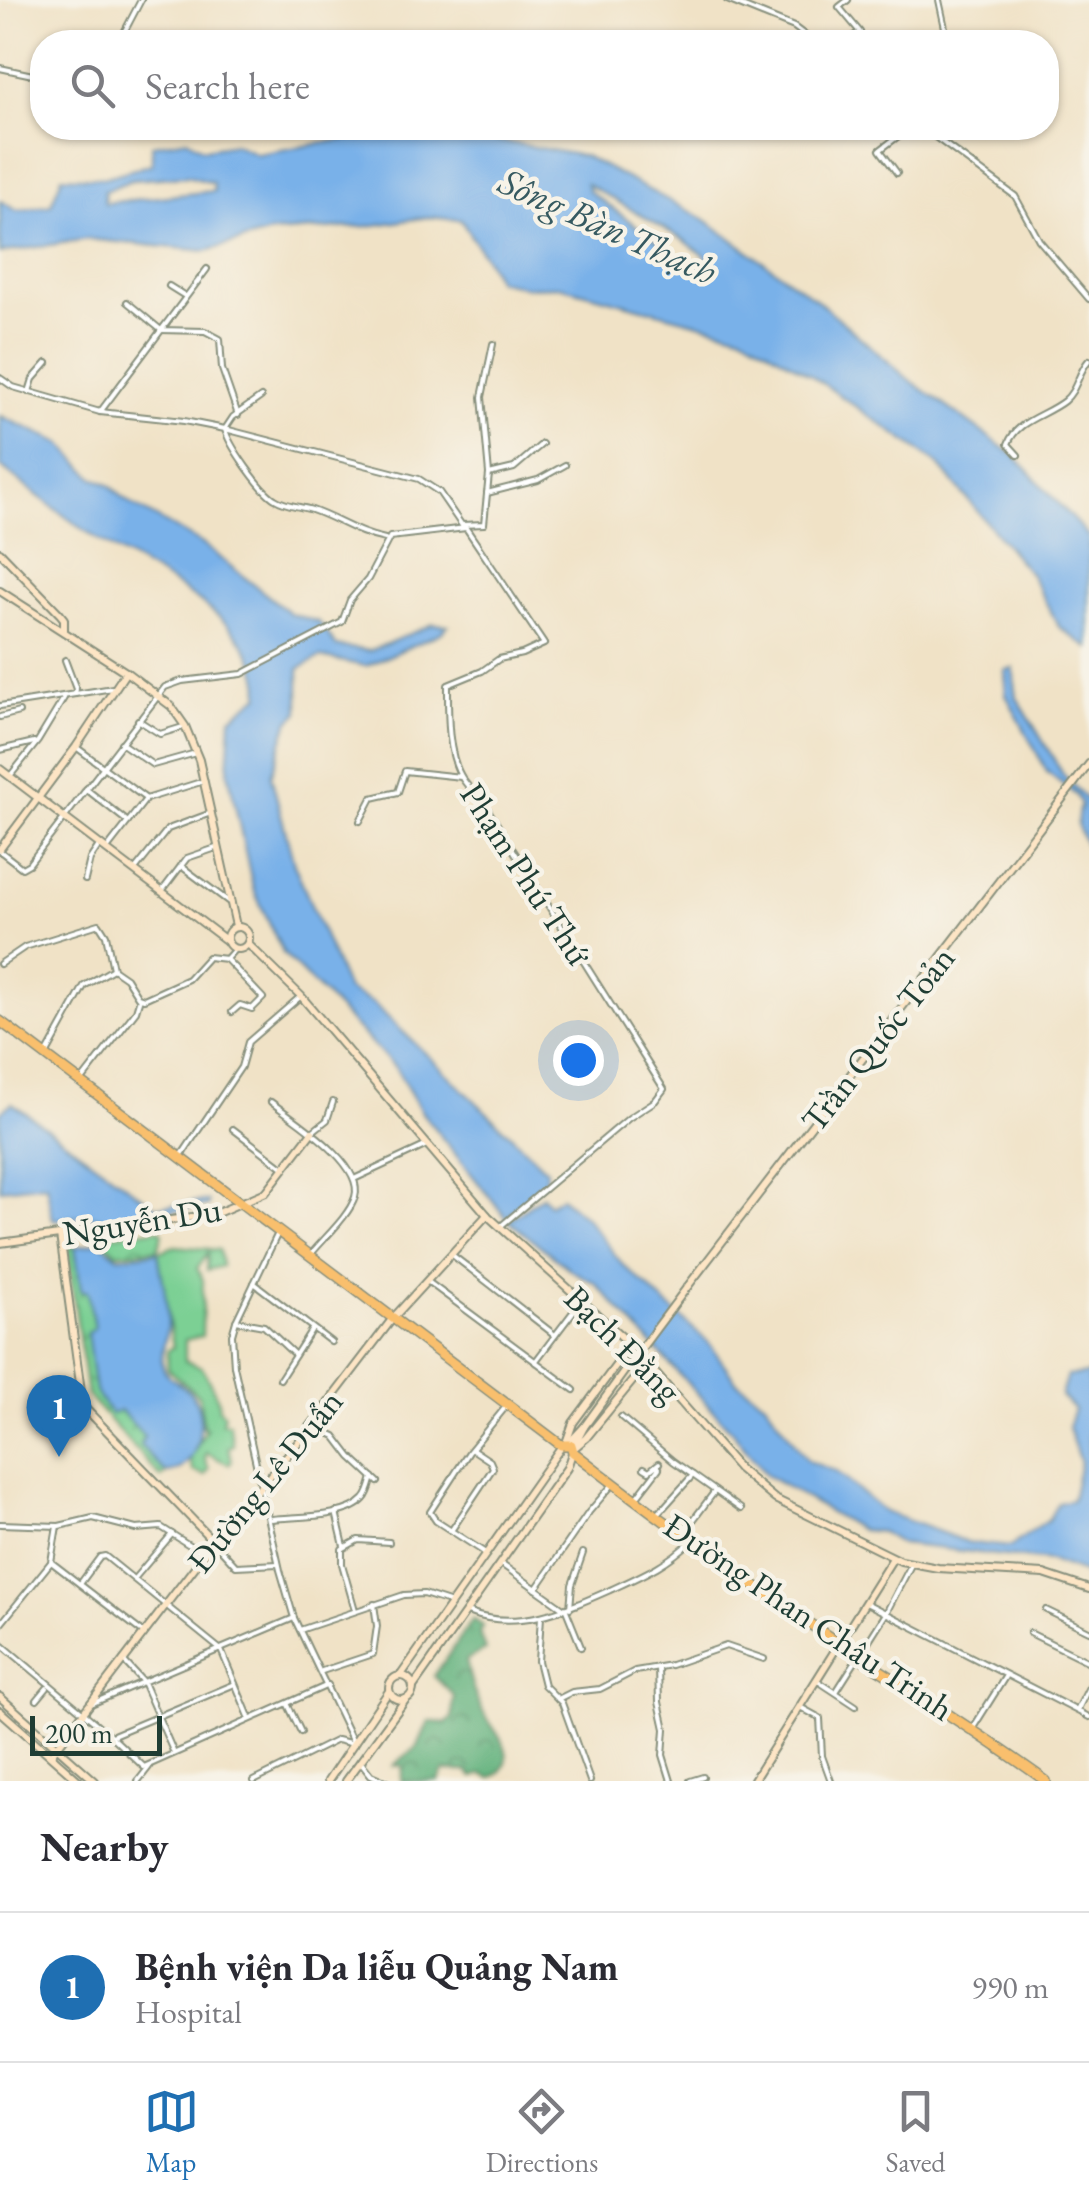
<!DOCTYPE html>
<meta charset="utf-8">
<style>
:root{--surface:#fff;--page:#f7f7f7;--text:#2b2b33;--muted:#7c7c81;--line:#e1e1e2;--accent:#1f6fb2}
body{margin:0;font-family:"EB Garamond",serif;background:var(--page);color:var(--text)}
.scale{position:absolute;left:30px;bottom:25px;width:132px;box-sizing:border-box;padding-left:10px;border:5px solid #1f3d34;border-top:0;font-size:28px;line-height:35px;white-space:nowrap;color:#1f3d34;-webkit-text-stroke:8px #f7f3e8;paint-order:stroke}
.you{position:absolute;left:578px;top:1060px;width:35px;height:35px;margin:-25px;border:8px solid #fff;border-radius:50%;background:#1a73e8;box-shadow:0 0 0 15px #1a73e833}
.badge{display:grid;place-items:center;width:65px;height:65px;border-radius:50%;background:var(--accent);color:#fff;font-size:32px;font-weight:700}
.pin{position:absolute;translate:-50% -82px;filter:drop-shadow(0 2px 5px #0008)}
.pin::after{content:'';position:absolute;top:52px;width:35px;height:30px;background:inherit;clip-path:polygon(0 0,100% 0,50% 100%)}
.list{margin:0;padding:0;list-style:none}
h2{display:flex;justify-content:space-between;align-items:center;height:130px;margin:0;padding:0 40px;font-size:42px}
h2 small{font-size:32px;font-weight:400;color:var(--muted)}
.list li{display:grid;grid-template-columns:65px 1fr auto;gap:30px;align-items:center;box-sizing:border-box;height:150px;padding:0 40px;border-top:2px solid var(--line)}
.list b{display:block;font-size:38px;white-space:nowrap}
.list p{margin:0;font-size:32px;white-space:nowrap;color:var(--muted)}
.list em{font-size:32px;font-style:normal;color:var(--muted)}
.icon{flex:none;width:55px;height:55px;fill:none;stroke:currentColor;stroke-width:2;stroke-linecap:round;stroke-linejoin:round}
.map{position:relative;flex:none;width:1089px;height:1781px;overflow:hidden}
.search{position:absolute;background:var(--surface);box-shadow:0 2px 8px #0004;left:30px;right:30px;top:30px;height:110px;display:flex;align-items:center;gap:25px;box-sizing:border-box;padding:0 35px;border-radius:40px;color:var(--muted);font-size:38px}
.sheet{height:280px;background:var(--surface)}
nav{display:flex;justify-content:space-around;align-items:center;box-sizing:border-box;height:140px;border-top:2px solid var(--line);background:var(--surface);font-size:28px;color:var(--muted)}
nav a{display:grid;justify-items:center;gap:5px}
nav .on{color:var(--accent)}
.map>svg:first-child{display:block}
.green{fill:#7bd094;stroke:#4d8664;stroke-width:2.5}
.forest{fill:url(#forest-crowns);stroke:#427859;stroke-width:2.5}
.park{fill:url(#park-crowns);stroke:#4d8664;stroke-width:2.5}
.water{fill:#79b1e9;stroke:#4c778e;stroke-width:2.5;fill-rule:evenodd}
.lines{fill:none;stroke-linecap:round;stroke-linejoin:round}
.street-casing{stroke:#88907d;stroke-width:8}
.secondary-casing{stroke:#88907d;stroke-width:10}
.primary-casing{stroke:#88907d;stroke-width:12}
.street{stroke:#fff;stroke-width:4}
.secondary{stroke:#fde5c5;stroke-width:6}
.primary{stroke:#f9bf6d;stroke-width:9}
.secondary-bridge-casing{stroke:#88907d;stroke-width:10;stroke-linecap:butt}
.secondary-bridge{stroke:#fde5c5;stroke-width:6}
.labels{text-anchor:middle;stroke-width:9;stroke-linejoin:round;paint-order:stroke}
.street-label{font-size:35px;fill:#1f3d34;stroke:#f7f3e8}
.water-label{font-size:38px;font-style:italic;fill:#365a61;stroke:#f7f3e8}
</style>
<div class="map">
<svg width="1089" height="1781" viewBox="0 0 1089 1781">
<defs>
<pattern id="forest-crowns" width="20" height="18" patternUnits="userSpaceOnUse" patternTransform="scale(2.5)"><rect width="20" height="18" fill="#64b27e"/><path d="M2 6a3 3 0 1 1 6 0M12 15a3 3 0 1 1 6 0" fill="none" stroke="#529268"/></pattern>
<pattern id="park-crowns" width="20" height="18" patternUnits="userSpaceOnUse" patternTransform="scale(2.5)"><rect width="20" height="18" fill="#7bd094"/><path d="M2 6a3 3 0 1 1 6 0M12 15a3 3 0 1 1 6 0" fill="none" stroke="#64aa7a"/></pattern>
</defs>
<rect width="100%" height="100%" fill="#f7f3e8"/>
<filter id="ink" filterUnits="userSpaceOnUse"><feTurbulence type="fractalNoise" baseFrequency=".01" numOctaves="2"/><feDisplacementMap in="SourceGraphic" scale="20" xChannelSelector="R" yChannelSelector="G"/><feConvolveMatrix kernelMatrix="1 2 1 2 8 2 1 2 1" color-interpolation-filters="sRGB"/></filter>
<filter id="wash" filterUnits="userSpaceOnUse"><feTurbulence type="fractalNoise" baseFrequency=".0048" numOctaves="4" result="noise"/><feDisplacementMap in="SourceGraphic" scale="40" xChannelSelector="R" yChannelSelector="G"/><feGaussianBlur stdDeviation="2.25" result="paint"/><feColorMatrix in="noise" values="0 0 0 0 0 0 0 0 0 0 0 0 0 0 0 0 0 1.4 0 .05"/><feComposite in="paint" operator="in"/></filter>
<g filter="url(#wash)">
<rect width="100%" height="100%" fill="#f0e2c6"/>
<polygon class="green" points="175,1246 219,1250 222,1266 207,1270 208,1253 197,1268 203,1280 202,1336 185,1340 185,1361 202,1367 218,1399 219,1409 224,1413 222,1423 229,1423 233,1445 228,1447 232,1460 229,1464 206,1453 205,1460 209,1469 205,1475 193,1471 190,1459 207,1428 204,1430 199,1396 168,1369 167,1351 173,1347 158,1252"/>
<path class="forest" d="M 473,1619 L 483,1626 L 480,1633 L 486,1650 L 466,1660 C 469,1676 473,1692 480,1706 C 490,1729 528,1759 491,1778 L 482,1774 L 473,1777 L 467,1771 L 444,1771 L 438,1781 L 401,1781 L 403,1766 L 394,1765 L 418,1746 L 429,1721 L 446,1724 L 452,1718 L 454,1696 L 434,1676 Z"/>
<g class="park">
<polygon points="160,1229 163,1234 158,1249 118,1253 103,1240 103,1236"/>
<polygon points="67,1247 75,1247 81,1290 88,1292 94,1328 121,1411 145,1436 141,1445 166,1473 161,1478 87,1395"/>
</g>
<g class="water">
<path d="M 463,134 L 584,156 L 704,219 L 817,300 L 907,378 L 1015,456 L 1089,537 L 1089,648 L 1059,627 L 1031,575 L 937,463 L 812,376 L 744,335 L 560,286 L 526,287 L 497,280 C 486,256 474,242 461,220 L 428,217 L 369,226 L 270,233 L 206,251 L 87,239 L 0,253 L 0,201 L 17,211 L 51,205 L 62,176 L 103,178 L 152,164 L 152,145 L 187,139 L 204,149 L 234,144 L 257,154 L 346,139 ZM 187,176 L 213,183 L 214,191 L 105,203 L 104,191 L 131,180 ZM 587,184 L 684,240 L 711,261 L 709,269 L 684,261 L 589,191 Z"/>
<path d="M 0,416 L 61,443 L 93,477 L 111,486 L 129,503 L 201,543 L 291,614 L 319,622 L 336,646 L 370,651 L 433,624 L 448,625 L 441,633 L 366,666 L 320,657 L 299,669 L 299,712 L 288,723 L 271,776 L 294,864 L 347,990 L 374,1004 L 547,1170 L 544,1183 L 510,1213 L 512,1218 L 542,1196 L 549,1204 L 561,1197 L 586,1218 L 623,1265 L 708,1342 L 736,1381 L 765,1402 L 808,1461 L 835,1471 L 884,1512 L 970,1543 L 1010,1547 L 1049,1519 L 1058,1503 L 1072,1500 L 1080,1462 L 1068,1427 L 1074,1409 L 1061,1396 L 1067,1376 L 1089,1374 L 1089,1575 L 1050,1561 L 901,1544 L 881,1532 L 861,1530 L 766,1475 L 732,1431 L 595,1283 L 571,1270 L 510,1222 L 423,1114 L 395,1067 L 283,953 L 253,888 L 228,772 L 231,718 L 260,695 C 262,617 148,573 93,536 C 61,514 30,490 0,466 Z"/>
<path d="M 1013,668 L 1017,698 L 1064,776 L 1089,802 L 1089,850 C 1080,834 1073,822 1081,804 L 1076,795 L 1047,772 L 1006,695 L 1005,670 Z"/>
<polygon points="12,1103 156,1207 208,1201 208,1206 109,1220 91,1216 53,1220 46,1184 0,1189 0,1112"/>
<path d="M 99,1242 L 119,1257 L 158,1252 C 161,1275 168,1300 168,1323 C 167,1335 161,1349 162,1362 C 164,1380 184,1383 193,1396 C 209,1420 198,1472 166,1473 L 140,1445 L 144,1436 L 121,1411 L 111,1414 L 95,1391 L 87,1333 L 94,1328 L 88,1292 L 81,1290 L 75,1247 Z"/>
</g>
</g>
<g filter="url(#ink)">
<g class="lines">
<defs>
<g id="street">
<polyline points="727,0 794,27 814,42"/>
<polyline points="939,0 948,42"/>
<polyline points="119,42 141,0"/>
<polyline points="844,42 860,32 839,7 848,0"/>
<polyline points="992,42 1006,42"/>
<polyline points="0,68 42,77"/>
<polyline points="923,128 1015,196 1039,240 1089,299"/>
<polyline points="897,173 880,150 909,128"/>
<polyline points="169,286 185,296"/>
<polyline points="127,302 161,330 205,331 220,339 222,369 238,415"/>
<polyline points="0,378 13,387 100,412 184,421 225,429 419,479 439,492 463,527"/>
<polyline points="29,392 33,379 47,363"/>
<path d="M 261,397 L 233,417 L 225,429 C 228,444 261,491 275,499 C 286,506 300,506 312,510 C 338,519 358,534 385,539"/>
<polyline points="100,412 207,269"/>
<path d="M 1018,455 L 1008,444 C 1017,420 1045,416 1064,401 C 1077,391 1078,372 1089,360"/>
<polyline points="489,474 514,468 542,444"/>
<polyline points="487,493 538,480 565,465"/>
<polyline points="462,525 484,524 489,474 482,397 493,344"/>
<polyline points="65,660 76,689 75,694"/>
<polyline points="0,706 113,688"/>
<polyline points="0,717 19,712"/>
<polyline points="138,720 160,734 183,727"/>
<polyline points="121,743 153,765 196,753"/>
<polyline points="76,747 145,798"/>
<polyline points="0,750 34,742"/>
<polyline points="10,776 38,741 64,698"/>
<polyline points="86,789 128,822"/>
<polyline points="360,821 372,798 398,792 405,771 461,777"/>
<polyline points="107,849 146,799 204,781"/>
<path d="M 0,851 L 22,868 L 29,864 L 165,687 L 182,681 L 242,674 L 342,622 L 350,600 L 368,579 L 390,537 L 466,528 L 544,644 L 522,654 L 499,659 L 482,671 L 448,685 C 448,712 447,752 461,776 C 466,786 476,794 483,802 L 664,1089 L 655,1101 L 629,1118 L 502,1225"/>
<polyline points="181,866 229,902"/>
<polyline points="135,870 168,829 211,813"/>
<polyline points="85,880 90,859 100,844"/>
<polyline points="162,891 187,858 219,847"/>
<polyline points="226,959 263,998 252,1009 240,1005 232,1012"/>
<polyline points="0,964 25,947 99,924 106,935 113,969 126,978 138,997 144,999 188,979 208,957 226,959 235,949"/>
<polyline points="46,1055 84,986 113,969"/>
<polyline points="83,1079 136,1011 140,998"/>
<path d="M 271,1102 C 293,1119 365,1164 355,1197 C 349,1216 325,1237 312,1253"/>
<polyline points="233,1129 284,1168"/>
<polyline points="312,1132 327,1120 333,1102"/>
<polyline points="181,1156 241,1067 248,1042 301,996"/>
<polyline points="354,1179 427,1145"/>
<polyline points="277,1235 236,1321 232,1335 234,1366 280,1570 294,1618 354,1744"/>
<polyline points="451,1254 555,1335"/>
<polyline points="427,1281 574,1390"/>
<polyline points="254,1283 331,1342"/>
<polyline points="236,1321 264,1326 295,1355"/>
<polyline points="535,1362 582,1300"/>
<polyline points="280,1379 312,1329"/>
<polyline points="621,1417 673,1461 741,1509"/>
<polyline points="311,1425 335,1436 351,1457 378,1482"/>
<polyline points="644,1468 649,1471 659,1463"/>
<polyline points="636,1498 659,1468 656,1466"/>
<polyline points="336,1512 344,1546"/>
<polyline points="657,1515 693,1475"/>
<path d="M 272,1519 C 297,1516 346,1519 364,1499 C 369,1494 371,1484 373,1477"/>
<polyline points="0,1524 59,1526 93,1518 136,1529 161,1527 205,1555"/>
<polyline points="451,1531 493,1468 490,1461 472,1449"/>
<polyline points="682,1535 715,1491"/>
<polyline points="214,1542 236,1566 278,1564"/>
<polyline points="487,1554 436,1521 430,1512 469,1452 508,1404"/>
<polyline points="51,1562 142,1632"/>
<polyline points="501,1564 566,1610 581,1647"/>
<polyline points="134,1579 172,1534"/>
<polyline points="80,1584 100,1557 105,1556 221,1650 250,1719"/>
<polyline points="536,1589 589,1512 613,1484"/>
<polyline points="866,1603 1089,1717"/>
<polyline points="570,1608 572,1585 583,1553"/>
<polyline points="355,1610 342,1564 342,1549 358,1540 389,1542"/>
<polyline points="1046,1610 1089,1631"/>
<path d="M 467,1612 C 516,1632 565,1610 610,1590 C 640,1576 667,1565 691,1541"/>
<polyline points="541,1617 538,1661 544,1685 562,1703 590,1781"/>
<polyline points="0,1625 51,1562 57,1526"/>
<polyline points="300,1630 404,1595 424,1594 452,1603"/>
<polyline points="1030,1633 1089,1662"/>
<polyline points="0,1643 111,1736 235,1684"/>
<polyline points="123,1660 143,1682 173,1751"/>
<polyline points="658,1668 659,1702 665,1729 663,1755 671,1781"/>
<polyline points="322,1671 373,1654 377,1626 374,1604"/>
<polyline points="818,1681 856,1706"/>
<polyline points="836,1692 885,1615 912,1563"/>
<polyline points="558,1699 572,1692 600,1689 635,1671 671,1665 726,1646 764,1659"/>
<polyline points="37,1700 47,1688"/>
<polyline points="91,1704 294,1618"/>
<polyline points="288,1705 301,1732"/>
<polyline points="800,1707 820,1718 822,1756 831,1781"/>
<polyline points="1078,1709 1089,1687"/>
<polyline points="973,1728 1005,1677"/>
<polyline points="112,1737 144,1767 328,1685"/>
<polyline points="360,1761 371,1775 385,1781"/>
<polyline points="138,1781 149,1767"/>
<polyline points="254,1781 337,1740 354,1744"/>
<polyline points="690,1781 703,1777"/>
</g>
<g id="secondary">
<polyline points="0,552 60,614 64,619 64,631"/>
<polyline points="0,591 126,672 171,706 185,726 199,760 236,926"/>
<polyline points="0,769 227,941"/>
<polyline points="0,849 76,747 126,672"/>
<circle cx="238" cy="938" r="11"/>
<polyline points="248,944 301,996 488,1216 631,1345 739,1469 775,1499 901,1561 938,1568 1044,1574 1089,1589"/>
<polyline points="60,1235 83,1406 214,1542"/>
<polyline points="0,1243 215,1214 266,1192 312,1132"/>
<polyline points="688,1286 1089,764"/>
<polyline points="584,1427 626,1369"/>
<polyline points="566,1443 573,1423 631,1345"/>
<polyline points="569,1443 584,1427 574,1446"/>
<polyline points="573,1449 586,1438 648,1362"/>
<polyline points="401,1675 559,1450"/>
<circle cx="401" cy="1688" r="12"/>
<polyline points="413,1687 567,1468 572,1453"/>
<polyline points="0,1697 95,1781"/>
<polyline points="0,1711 79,1781"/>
<polyline points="51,1755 214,1542 296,1445 393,1318 487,1215"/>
<polyline points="328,1781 389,1691"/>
<polyline points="346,1781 406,1699"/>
<polyline points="753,1781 893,1558"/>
</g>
<path id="primary" d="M 0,1021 L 561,1445 L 571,1445 L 573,1452 C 660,1520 750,1584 841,1645 C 910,1690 980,1733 1046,1781"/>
</defs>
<use href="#street" class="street-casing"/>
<use href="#secondary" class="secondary-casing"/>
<use href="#primary" class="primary-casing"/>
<use href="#street" class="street"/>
<use href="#secondary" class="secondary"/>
<use href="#primary" class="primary"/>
<defs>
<polyline id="secondary-bridge" points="626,1369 688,1286"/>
</defs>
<use href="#secondary-bridge" class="secondary-bridge-casing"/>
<use href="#secondary-bridge" class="secondary-bridge"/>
</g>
</g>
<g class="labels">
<g class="street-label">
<text transform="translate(526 874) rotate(57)" y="12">Phạm Phú Thứ</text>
<text transform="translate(878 1039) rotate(-52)" y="12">Trần Quốc Toản</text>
<text transform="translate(142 1221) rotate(-9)" y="12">Nguyễn Du</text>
<text transform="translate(623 1344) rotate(45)" y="12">Bạch Đằng</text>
<text transform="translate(265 1481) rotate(-51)" y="12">Đường Lê Duẩn</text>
<text transform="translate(809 1617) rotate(34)" y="12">Đường Phan Châu Trinh</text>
</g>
<g class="water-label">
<text transform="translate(608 226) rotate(24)" y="13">Sông Bàn Thạch</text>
</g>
</g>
</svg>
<div class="scale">200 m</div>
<div class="you"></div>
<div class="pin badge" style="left:59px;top:1457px">1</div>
<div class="search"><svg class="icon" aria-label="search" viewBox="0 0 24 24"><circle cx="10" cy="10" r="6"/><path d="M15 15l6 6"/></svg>Search here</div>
</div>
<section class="sheet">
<h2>Nearby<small></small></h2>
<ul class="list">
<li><span class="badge">1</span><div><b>Bệnh viện Da liễu Quảng Nam</b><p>Hospital</p></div><em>990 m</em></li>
</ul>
</section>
<nav>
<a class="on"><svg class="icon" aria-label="map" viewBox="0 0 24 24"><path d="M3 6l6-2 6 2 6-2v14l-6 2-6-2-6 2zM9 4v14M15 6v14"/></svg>Map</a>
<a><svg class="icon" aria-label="directions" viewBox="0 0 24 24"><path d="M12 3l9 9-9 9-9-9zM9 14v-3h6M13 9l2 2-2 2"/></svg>Directions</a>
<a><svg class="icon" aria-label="saved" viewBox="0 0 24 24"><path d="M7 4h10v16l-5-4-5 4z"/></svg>Saved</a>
</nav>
